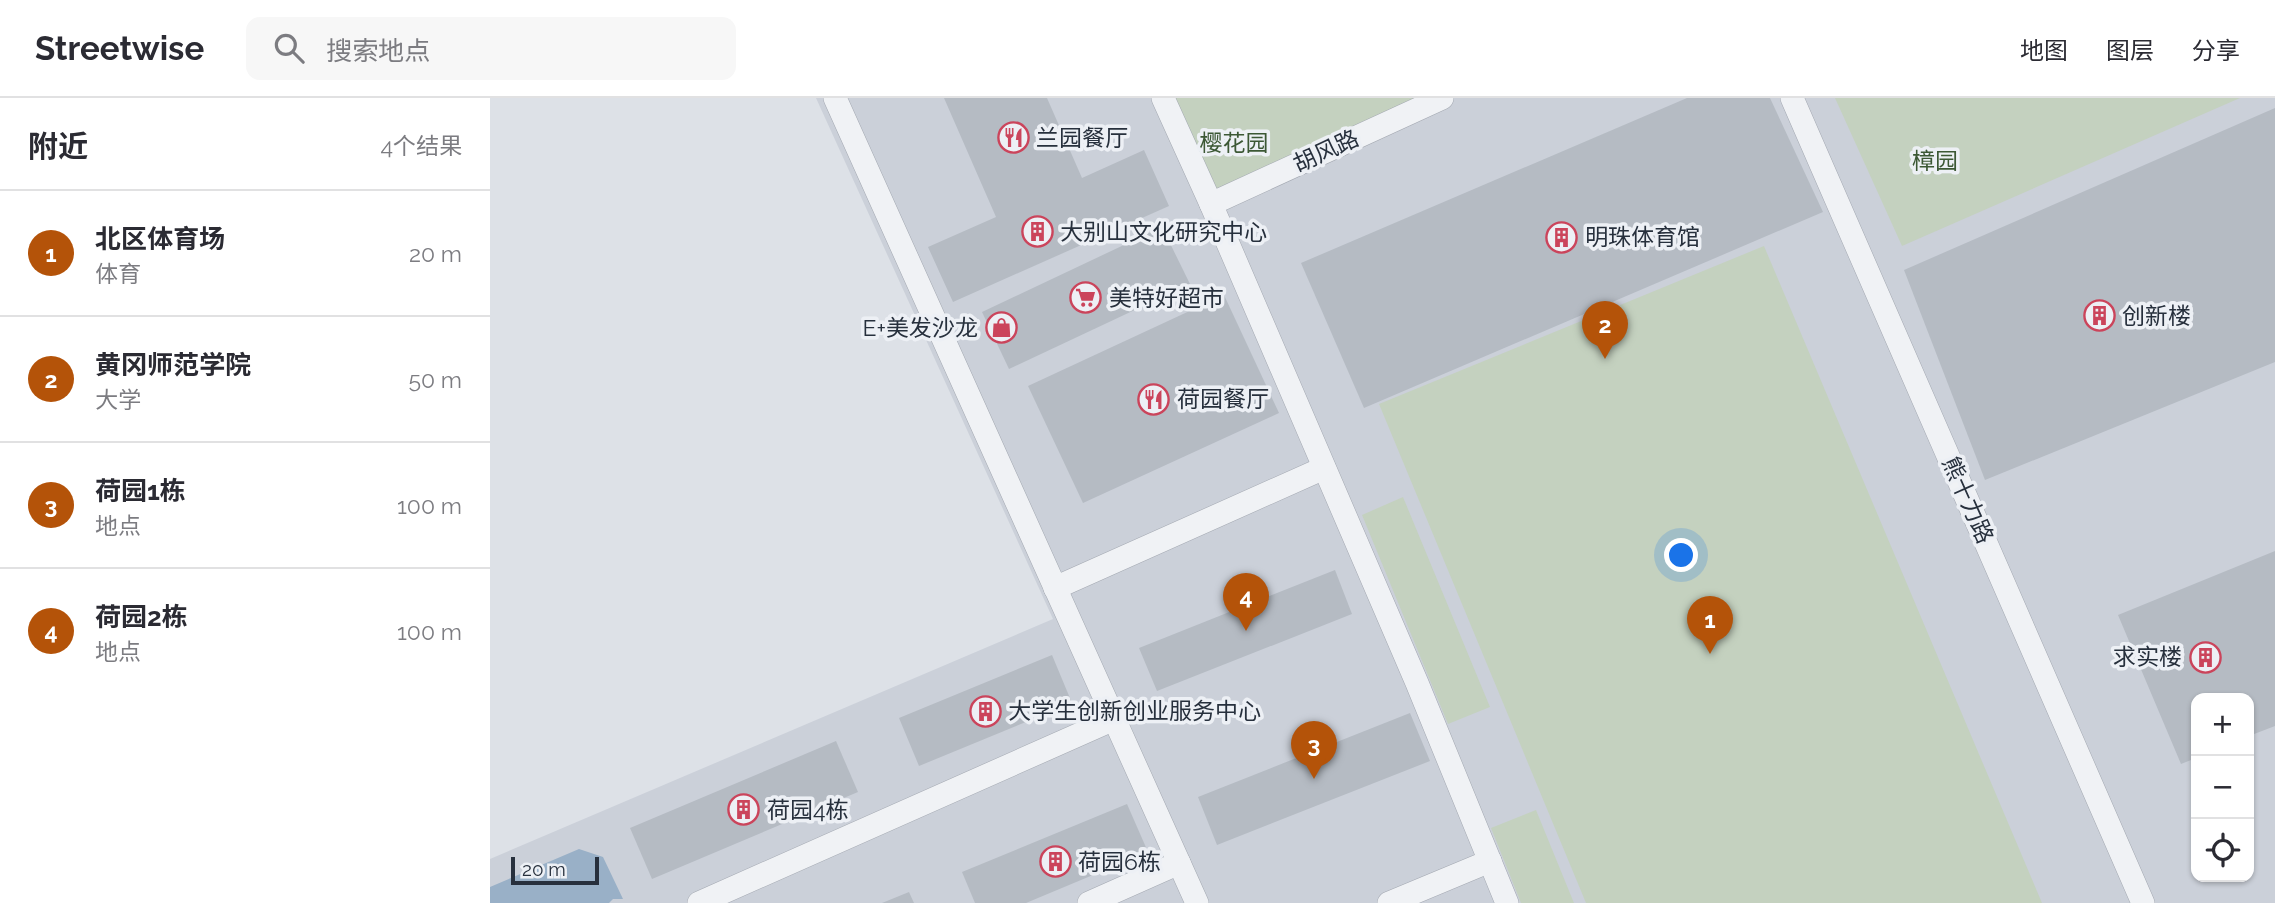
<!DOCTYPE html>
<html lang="zh">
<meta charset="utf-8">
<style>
:root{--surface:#fff;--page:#f7f7f7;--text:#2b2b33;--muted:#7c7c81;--line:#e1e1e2;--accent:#b45309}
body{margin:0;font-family:Raleway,"Noto Sans SC",sans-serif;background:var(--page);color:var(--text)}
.controls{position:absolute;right:21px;bottom:21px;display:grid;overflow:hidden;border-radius:14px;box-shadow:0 2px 5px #0004}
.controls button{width:63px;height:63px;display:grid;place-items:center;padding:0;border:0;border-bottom:2px solid var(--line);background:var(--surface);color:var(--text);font:35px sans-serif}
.scale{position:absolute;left:21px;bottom:18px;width:88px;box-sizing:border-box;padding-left:7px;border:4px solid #27303d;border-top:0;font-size:19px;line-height:24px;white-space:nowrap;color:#27303d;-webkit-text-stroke:5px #edf0f5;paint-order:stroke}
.you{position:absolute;left:1192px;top:458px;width:24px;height:24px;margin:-18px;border:5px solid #fff;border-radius:50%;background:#1a73e8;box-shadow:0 0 0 10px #1a73e833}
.badge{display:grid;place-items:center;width:46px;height:46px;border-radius:50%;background:var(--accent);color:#fff;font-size:23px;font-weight:700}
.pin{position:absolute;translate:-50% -58px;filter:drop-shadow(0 2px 4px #0008)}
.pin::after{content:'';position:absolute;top:37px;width:24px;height:21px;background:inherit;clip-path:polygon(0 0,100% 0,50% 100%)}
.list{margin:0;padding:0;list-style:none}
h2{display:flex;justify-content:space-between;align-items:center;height:91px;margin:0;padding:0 28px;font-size:30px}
h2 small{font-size:23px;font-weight:400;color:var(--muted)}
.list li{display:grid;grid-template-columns:46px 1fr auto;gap:21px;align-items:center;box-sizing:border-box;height:126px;padding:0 28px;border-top:2px solid var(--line)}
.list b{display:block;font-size:26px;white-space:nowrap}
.list p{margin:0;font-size:23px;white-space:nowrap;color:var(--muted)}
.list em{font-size:23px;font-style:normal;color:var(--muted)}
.icon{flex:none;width:38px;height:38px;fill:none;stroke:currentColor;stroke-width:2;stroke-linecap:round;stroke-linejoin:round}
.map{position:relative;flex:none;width:1785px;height:805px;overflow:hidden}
header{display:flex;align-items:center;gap:42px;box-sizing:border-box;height:98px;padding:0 35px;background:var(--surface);border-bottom:2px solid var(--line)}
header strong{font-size:33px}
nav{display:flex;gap:38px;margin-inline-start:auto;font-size:24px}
.search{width:490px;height:63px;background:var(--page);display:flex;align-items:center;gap:18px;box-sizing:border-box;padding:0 24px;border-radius:14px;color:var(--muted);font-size:26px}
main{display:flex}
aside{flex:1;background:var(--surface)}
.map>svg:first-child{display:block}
.built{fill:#cbd0d9;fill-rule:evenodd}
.green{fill:#c4d1bf}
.water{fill:#99b0c7}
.building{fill:#b5bbc3}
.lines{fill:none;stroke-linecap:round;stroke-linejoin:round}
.street-casing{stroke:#a3a8b1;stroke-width:24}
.street{stroke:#f0f2f5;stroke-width:23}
.labels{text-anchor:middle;stroke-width:7;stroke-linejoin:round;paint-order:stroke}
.poi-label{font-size:23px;fill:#27303d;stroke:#edf0f5;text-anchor:start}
.park-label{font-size:23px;fill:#3c5835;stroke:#edf0f5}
.street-label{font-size:23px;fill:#27303d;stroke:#edf0f5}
</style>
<header>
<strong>Streetwise</strong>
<div class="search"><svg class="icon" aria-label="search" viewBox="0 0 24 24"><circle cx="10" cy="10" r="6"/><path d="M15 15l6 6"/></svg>搜索地点</div>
<nav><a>地图</a><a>图层</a><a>分享</a></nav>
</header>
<main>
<aside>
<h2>附近<small>4个结果</small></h2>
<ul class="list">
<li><span class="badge">1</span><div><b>北区体育场</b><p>体育</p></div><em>20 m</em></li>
<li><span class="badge">2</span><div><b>黄冈师范学院</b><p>大学</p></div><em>50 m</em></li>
<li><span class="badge">3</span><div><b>荷园1栋</b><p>地点</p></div><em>100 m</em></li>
<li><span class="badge">4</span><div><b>荷园2栋</b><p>地点</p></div><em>100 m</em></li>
</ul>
</aside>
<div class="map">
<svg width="1785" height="805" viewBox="0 0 1785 805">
<rect width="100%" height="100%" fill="#dde1e7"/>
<path class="built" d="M 326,0 L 1785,0 L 1785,805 L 0,805 L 0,761 L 563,521 ZM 1706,600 L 1759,600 L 1759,779 L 1706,779 Z"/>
<g class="green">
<polygon points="673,0 952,0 721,106"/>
<polygon points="1345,0 1750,0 1412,148"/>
<polygon points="1274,148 1552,805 1096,805 889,306"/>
<polygon points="913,399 1000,609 958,626 872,417"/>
<polygon points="1046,712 1084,805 1031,805 1001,730"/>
</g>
<polygon class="water" points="89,751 113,759 133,801 123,801 119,805 0,805 0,789"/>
<g class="building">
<polygon points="454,0 557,0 592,80 654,52 679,108 463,204 438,149 506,119"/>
<polygon points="1197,0 1280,0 1333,114 874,310 811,165"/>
<polygon points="1785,10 1785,264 1495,382 1414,172"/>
<polygon points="672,129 700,186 519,271 492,214"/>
<polygon points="734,197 789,315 593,405 538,288"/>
<polygon points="1785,453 1785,628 1759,638 1759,600 1706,600 1706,660 1691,666 1628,517"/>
<polygon points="845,472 862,516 667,593 649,550"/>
<polygon points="562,557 582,605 429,668 409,620"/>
<polygon points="920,615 940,663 727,747 708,699"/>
<polygon points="346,643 368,694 162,781 140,730"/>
<polygon points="637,706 658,754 536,805 485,805 472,774"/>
<polygon points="419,794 424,805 392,805"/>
</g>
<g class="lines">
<defs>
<g id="street">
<polyline points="345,0 707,805"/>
<polyline points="673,0 721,106 927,585 1017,805"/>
<polyline points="1302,0 1653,805"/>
<polyline points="721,106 952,0"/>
<polyline points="565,490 834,370"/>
<polyline points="209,805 624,621"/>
<polyline points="599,805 689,765"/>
<polyline points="899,805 1000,763"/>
</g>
</defs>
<use href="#street" class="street-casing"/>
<use href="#street" class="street"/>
</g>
<defs>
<symbol id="restaurant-ring" viewBox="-11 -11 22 22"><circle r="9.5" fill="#edf0f5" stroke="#cb445b" stroke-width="1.5"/><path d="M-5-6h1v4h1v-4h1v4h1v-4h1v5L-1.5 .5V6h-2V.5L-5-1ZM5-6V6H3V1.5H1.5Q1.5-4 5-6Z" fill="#cb445b"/></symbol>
<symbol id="building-ring" viewBox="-11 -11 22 22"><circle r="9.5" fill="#edf0f5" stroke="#cb445b" stroke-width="1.5"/><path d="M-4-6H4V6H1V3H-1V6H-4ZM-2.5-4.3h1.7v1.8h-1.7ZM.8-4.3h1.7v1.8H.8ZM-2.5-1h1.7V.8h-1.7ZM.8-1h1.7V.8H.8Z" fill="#cb445b"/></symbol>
<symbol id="supermarket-ring" viewBox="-11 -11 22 22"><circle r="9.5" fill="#edf0f5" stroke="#cb445b" stroke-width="1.5"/><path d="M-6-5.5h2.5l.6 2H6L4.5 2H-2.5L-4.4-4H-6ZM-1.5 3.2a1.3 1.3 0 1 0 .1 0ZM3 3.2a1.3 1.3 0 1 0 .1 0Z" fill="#cb445b"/></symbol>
<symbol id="shop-ring" viewBox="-11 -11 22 22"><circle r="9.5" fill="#edf0f5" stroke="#cb445b" stroke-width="1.5"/><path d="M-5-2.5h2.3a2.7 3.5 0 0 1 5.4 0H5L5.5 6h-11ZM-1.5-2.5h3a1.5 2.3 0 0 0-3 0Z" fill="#cb445b"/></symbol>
</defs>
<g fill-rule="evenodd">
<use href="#restaurant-ring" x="506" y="22" width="35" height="35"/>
<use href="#building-ring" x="530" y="116" width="35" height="35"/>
<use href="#building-ring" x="1054" y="122" width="35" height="35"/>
<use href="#supermarket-ring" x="578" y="182" width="35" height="35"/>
<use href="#building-ring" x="1592" y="200" width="35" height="35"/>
<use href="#shop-ring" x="494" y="212" width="35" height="35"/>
<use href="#restaurant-ring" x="646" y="284" width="35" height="35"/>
<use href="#building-ring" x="1698" y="542" width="35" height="35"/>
<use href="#building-ring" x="478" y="596" width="35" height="35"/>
<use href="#building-ring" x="236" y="694" width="35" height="35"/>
<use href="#building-ring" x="548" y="746" width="35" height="35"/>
</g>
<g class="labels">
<g class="poi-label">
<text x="546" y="48">兰园餐厅</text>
<text x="570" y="142">大别山文化研究中心</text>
<text x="1095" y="147">明珠体育馆</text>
<text x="619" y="208">美特好超市</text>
<text x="1632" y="226">创新楼</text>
<text x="488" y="238" text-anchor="end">E+美发沙龙</text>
<text x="687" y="309">荷园餐厅</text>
<text x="1692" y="567" text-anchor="end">求实楼</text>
<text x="518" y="621">大学生创新创业服务中心</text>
<text x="277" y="720">荷园4栋</text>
<text x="588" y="772">荷园6栋</text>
</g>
<g class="park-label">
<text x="744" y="53">樱花园</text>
<text x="1445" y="71">樟园</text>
</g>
<g class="street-label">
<text transform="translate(836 53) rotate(-25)" y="8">胡风路</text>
<text transform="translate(1478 402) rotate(66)" y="8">熊十力路</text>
</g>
</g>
</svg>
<div class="controls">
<button>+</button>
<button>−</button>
<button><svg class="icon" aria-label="locate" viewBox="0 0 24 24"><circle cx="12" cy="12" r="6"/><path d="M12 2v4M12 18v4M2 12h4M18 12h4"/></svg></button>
</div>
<div class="scale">20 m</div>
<div class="you"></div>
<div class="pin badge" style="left:1220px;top:556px">1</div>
<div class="pin badge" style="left:1115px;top:261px">2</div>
<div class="pin badge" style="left:824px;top:681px">3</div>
<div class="pin badge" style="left:756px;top:533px">4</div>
</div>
</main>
